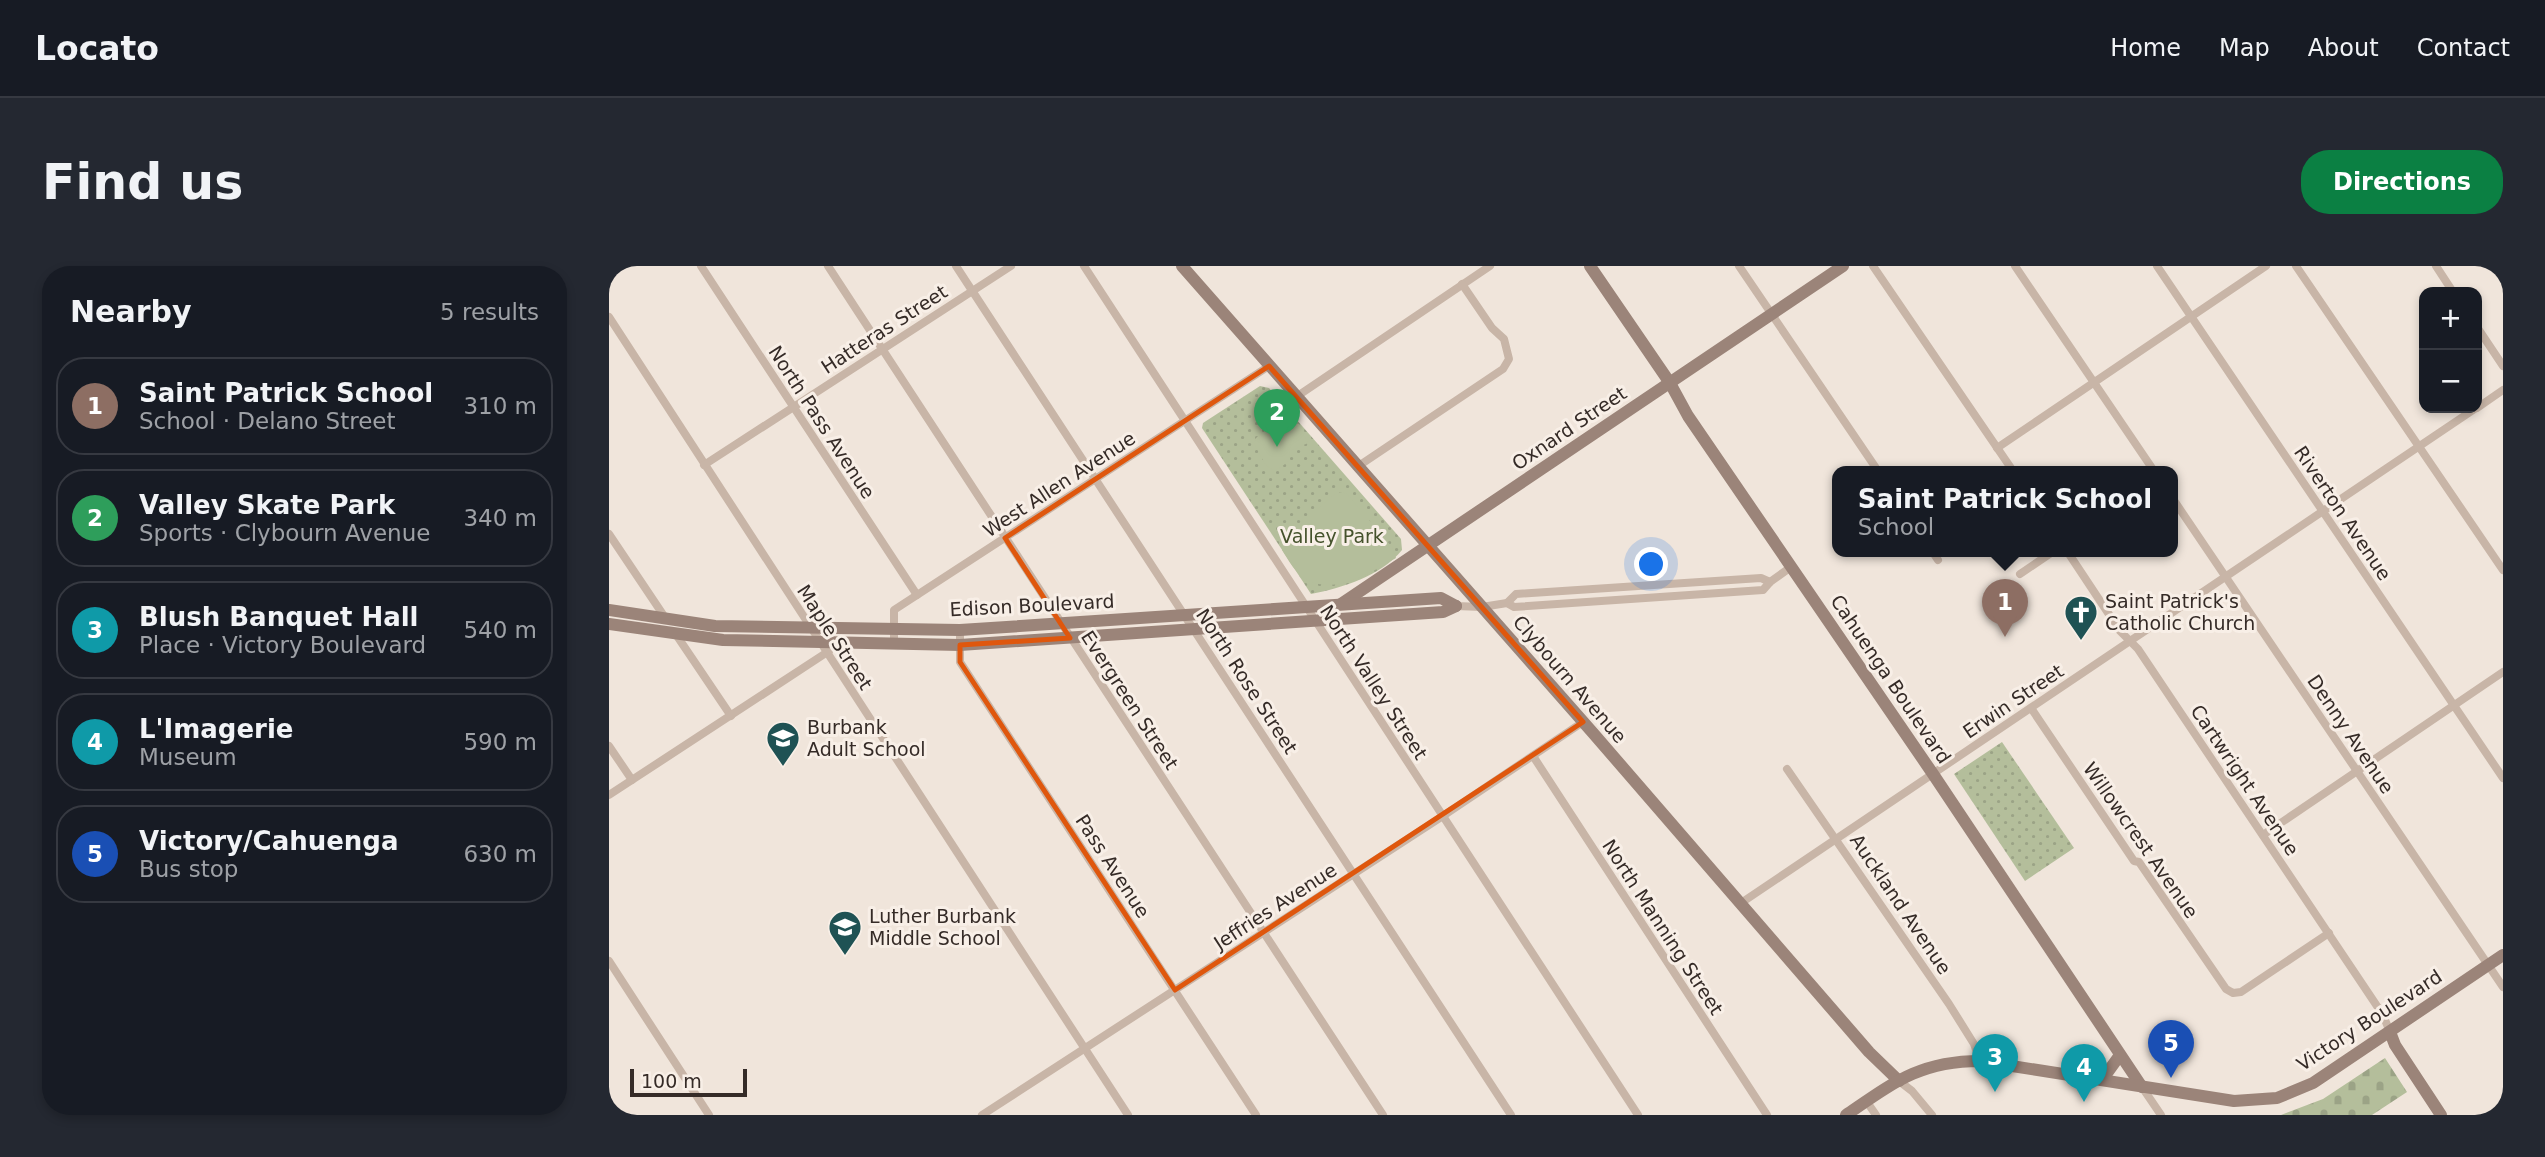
<!DOCTYPE html>
<meta charset="utf-8">
<style>
:root{--surface:#171b24;--page:#242831;--text:#f1f3f6;--muted:#9ea1a6;--line:#363941;--accent:#0b8043}
body{margin:0;font-family:"DejaVu Sans",sans-serif;background:var(--page);color:var(--text)}
.controls{position:absolute;right:21px;top:21px;display:grid;overflow:hidden;border-radius:14px;box-shadow:0 4px 10px #0003}
.controls button{width:63px;height:63px;display:grid;place-items:center;padding:0;border:0;border-bottom:2px solid var(--line);background:var(--surface);color:var(--text);font:35px sans-serif}
.scale{position:absolute;left:21px;bottom:18px;width:117px;box-sizing:border-box;padding-left:7px;border:4px solid #352b27;border-top:0;font-size:19px;line-height:24px;white-space:nowrap;color:#352b27;-webkit-text-stroke:5px #f8efe7;paint-order:stroke}
.you{position:absolute;left:1043px;top:299px;width:24px;height:24px;margin:-18px;border:5px solid #fff;border-radius:50%;background:#1a73e8;box-shadow:0 0 0 10px #1a73e833}
.badge{display:grid;place-items:center;width:46px;height:46px;border-radius:50%;background:var(--accent);color:#fff;font-size:23px;font-weight:700}
.pin{position:absolute;translate:-50% -58px;filter:drop-shadow(0 2px 4px #0008)}
.pin::after{content:'';position:absolute;top:37px;width:24px;height:21px;background:inherit;clip-path:polygon(0 0,100% 0,50% 100%)}
.popup{position:absolute;left:1223px;top:200px;width:346px;height:91px;box-sizing:border-box;display:grid;place-content:center;border-radius:14px;background:var(--surface);filter:drop-shadow(0 2px 5px #0005);font-size:23px;white-space:nowrap;color:var(--muted)}
.popup b{font-size:26px;color:var(--text)}
.popup::after{content:'';position:absolute;left:50%;top:100%;margin-left:-14px;border:14px solid transparent;border-top-color:var(--surface)}
.list{margin:0;padding:0;list-style:none}
h2{display:flex;justify-content:space-between;align-items:center;height:91px;margin:0;padding:0 28px;font-size:30px}
h2 small{font-size:23px;font-weight:400;color:var(--muted)}
.list li{display:grid;grid-template-columns:46px 1fr auto;gap:21px;align-items:center;box-sizing:border-box;height:98px;margin:0 14px 14px;padding:0 14px;border:2px solid var(--line);border-radius:28px}
.list b{display:block;font-size:26px;white-space:nowrap}
.list p{margin:0;font-size:23px;white-space:nowrap;color:var(--muted)}
.list em{font-size:23px;font-style:normal;color:var(--muted)}
.map{position:relative;flex:none;width:1894px;height:849px;overflow:hidden;border-radius:28px}
header{display:flex;align-items:center;gap:42px;box-sizing:border-box;height:98px;padding:0 35px;background:var(--surface);border-bottom:2px solid var(--line)}
header strong{font-size:33px}
nav{display:flex;gap:38px;margin-inline-start:auto;font-size:24px}
.intro{display:flex;align-items:center;justify-content:space-between;box-sizing:border-box;height:168px;padding:0 42px}
h1{margin:0;font-size:49px}
.button{padding:18px 32px;border-radius:28px;background:var(--accent);color:#fff;font-size:24px;font-weight:700}
main{display:flex;gap:42px;padding:0 42px}
aside{flex:1;background:var(--surface);border-radius:28px;box-shadow:0 4px 10px #0003}
.map>svg:first-child{display:block}
.grass{fill:url(#grass-dots)}
.cemetery{fill:url(#cemetery-stones)}
.pitch{fill:#b4be9b}
.lines{fill:none;stroke-linecap:round;stroke-linejoin:round}
.street{stroke:#c8b5a7;stroke-width:8}
.secondary{stroke:#9b8479;stroke-width:12}
.marked{fill:none;stroke:#df570d;stroke-width:5;stroke-linejoin:round}
.labels{text-anchor:middle;stroke-width:6;stroke-linejoin:round;paint-order:stroke}
.street-label{font-size:19px;fill:#352b27;stroke:#f8efe7}
.park-label{font-size:19px;fill:#45522c;stroke:#f8efe7}
.poi-label{font-size:19px;fill:#352b27;stroke:#f8efe7;text-anchor:start}
</style>
<header>
<strong>Locato</strong>
<nav><a>Home</a><a>Map</a><a>About</a><a>Contact</a></nav>
</header>
<div class="intro"><h1>Find us</h1><a class="button">Directions</a></div>
<main>
<aside>
<h2>Nearby<small>5 results</small></h2>
<ul class="list">
<li><span class="badge" style="background:#8d6e63">1</span><div><b>Saint Patrick School</b><p>School · Delano Street</p></div><em>310 m</em></li>
<li><span class="badge" style="background:#2e9e5b">2</span><div><b>Valley Skate Park</b><p>Sports · Clybourn Avenue</p></div><em>340 m</em></li>
<li><span class="badge" style="background:#0f9aa8">3</span><div><b>Blush Banquet Hall</b><p>Place · Victory Boulevard</p></div><em>540 m</em></li>
<li><span class="badge" style="background:#0f9aa8">4</span><div><b>L'Imagerie</b><p>Museum</p></div><em>590 m</em></li>
<li><span class="badge" style="background:#1a4fb4">5</span><div><b>Victory/Cahuenga</b><p>Bus stop</p></div><em>630 m</em></li>
</ul>
</aside>
<div class="map">
<svg width="1894" height="849" viewBox="0 0 1894 849">
<defs>
<pattern id="grass-dots" width="8" height="8" patternUnits="userSpaceOnUse" patternTransform="scale(1.75)"><rect width="8" height="8" fill="#b4be9b"/><path d="M2 2h.1M6 6h.1" fill="none" stroke="#9ba386" stroke-width="1.8" stroke-linecap="round"/></pattern>
<pattern id="cemetery-stones" width="16" height="16" patternUnits="userSpaceOnUse" patternTransform="scale(1.75)"><rect width="16" height="16" fill="#b4be9b"/><path d="M2 7V4a2 2 0 0 1 4 0v3zM10 15v-3a2 2 0 0 1 4 0v3z" fill="#9ba386"/></pattern>
</defs>
<rect width="100%" height="100%" fill="#f0e5db"/>
<g class="grass">
<path d="M 651,120 L 660,122 L 792,273 L 793,284 C 772,310 733,322 702,328 L 593,162 L 594,157 Z"/>
<polygon points="1393,476 1465,582 1416,615 1345,508"/>
</g>
<polygon class="cemetery" points="1776,792 1798,826 1763,849 1672,849 1714,833"/>
<g class="pitch">
<path d="M 671,153 L 690,158 L 699,177 L 681,185 L 680,194 C 660,216 655,195 645,177 L 647,172 Z"/>
<path d="M 732,226 L 738,228 L 783,281 L 787,292 C 763,306 727,329 698,314 C 686,307 680,295 673,284 L 676,273 L 723,230 Z"/>
</g>
<g class="lines">
<g class="street">
<polyline points="92,0 308,329"/>
<polyline points="219,0 774,849"/>
<polyline points="347,0 902,849"/>
<polyline points="475,0 1029,849"/>
<polyline points="1130,0 1269,205"/>
<polyline points="1264,0 1404,205"/>
<polyline points="1406,0 1545,205"/>
<polyline points="1548,0 1894,512"/>
<polyline points="1687,0 1894,304"/>
<polyline points="1827,0 1844,26"/>
<polyline points="0,51 519,849"/>
<polyline points="1868,61 1894,100"/>
<polyline points="687,131 881,0"/>
<polyline points="1868,142 1894,124"/>
<polyline points="1388,182 1657,0"/>
<polyline points="95,199 402,0"/>
<polyline points="748,201 894,103 900,93 895,73 883,62 853,18"/>
<polyline points="1564,233 1894,721"/>
<polyline points="0,268 57,353"/>
<polyline points="1323,285 1329,294"/>
<polyline points="1458,285 1511,365 1529,383 1774,749 1781,766"/>
<polyline points="1411,308 1445,285"/>
<polyline points="898,337 907,328 1152,312 1161,316"/>
<polyline points="847,340 873,341 898,337 905,341 1154,324 1161,316 1182,301"/>
<polyline points="351,364 351,396 647,849"/>
<polyline points="66,367 122,450"/>
<polyline points="285,378 285,344 660,100"/>
<polyline points="1422,442 1525,595 1530,596 1617,723 1624,727 1632,726 1720,667"/>
<polyline points="0,480 23,514"/>
<polyline points="924,490 1158,849"/>
<polyline points="1178,503 1340,738 1365,778 1371,795"/>
<polyline points="0,529 220,385"/>
<polyline points="1654,569 1894,406"/>
<polyline points="1132,637 1867,142"/>
<polyline points="0,695 100,849"/>
<polyline points="1290,815 1303,825 1323,849"/>
<polyline points="1533,821 1552,849"/>
<polyline points="1258,836 1267,849"/>
<polyline points="373,849 834,550 974,456"/>
</g>
<g class="secondary">
<polyline points="573,0 984,467 1260,786 1290,815"/>
<polyline points="981,0 1061,117 1079,150 1324,508 1533,821"/>
<polyline points="732,338 1234,0"/>
<polyline points="0,344 106,360 351,364 832,332 847,340"/>
<polyline points="0,358 114,374 351,379 834,346 847,340"/>
<polyline points="1781,766 1786,779 1832,849"/>
<polyline points="1493,814 1511,789"/>
<path d="M 1237,849 C 1284,817 1311,795 1371,795 L 1625,835 L 1668,832 L 1704,817 L 1894,689"/>
</g>
</g>
<path class="marked" d="M 660,100 L 974,456 L 566,724 L 351,396 L 351,379 L 461,372 L 396,272 Z"/>
<defs>
<symbol id="church-pin" viewBox="-11 -11 22 30"><path d="M0 17L-7.5 6A9.5 9.5 0 1 1 7.5 6Z" fill="#1f5254" stroke="#f8efe7"/><path d="M-1.2-6h2.4v3.5h3.3v2.4h-3.3V6h-2.4V-.1h-3.3v-2.4h3.3Z" fill="#fff"/></symbol>
<symbol id="school-pin" viewBox="-11 -11 22 30"><path d="M0 17L-7.5 6A9.5 9.5 0 1 1 7.5 6Z" fill="#1f5254" stroke="#f8efe7"/><path d="M0-5L7-2L0 1L-7-2ZM-4 1L0 2.5L4 1V4Q0 6-4 4Z" fill="#fff"/></symbol>
</defs>
<g fill-rule="evenodd">
<use href="#church-pin" x="1453" y="327" width="38" height="52"/>
<use href="#school-pin" x="155" y="453" width="38" height="52"/>
<use href="#school-pin" x="217" y="642" width="38" height="52"/>
</g>
<g class="labels">
<g class="street-label">
<text transform="translate(275 63) rotate(-33)" y="7">Hatteras Street</text>
<text transform="translate(213 156) rotate(57)" y="7">North Pass Avenue</text>
<text transform="translate(960 162) rotate(-34)" y="7">Oxnard Street</text>
<text transform="translate(450 218) rotate(-33)" y="7">West Allen Avenue</text>
<text transform="translate(1734 247) rotate(56)" y="7">Riverton Avenue</text>
<text transform="translate(423 339) rotate(-3)" y="7">Edison Boulevard</text>
<text transform="translate(226 371) rotate(57)" y="7">Maple Street</text>
<text transform="translate(961 413) rotate(49)" y="7">Clybourn Avenue</text>
<text transform="translate(1282 413) rotate(56)" y="7">Cahuenga Boulevard</text>
<text transform="translate(638 415) rotate(57)" y="7">North Rose Street</text>
<text transform="translate(765 416) rotate(57)" y="7">North Valley Street</text>
<text transform="translate(521 434) rotate(57)" y="7">Evergreen Street</text>
<text transform="translate(1404 435) rotate(-34)" y="7">Erwin Street</text>
<text transform="translate(1742 468) rotate(56)" y="7">Denny Avenue</text>
<text transform="translate(1636 514) rotate(56)" y="7">Cartwright Avenue</text>
<text transform="translate(1532 574) rotate(55)" y="7">Willowcrest Avenue</text>
<text transform="translate(504 600) rotate(57)" y="7">Pass Avenue</text>
<text transform="translate(1292 638) rotate(56)" y="7">Auckland Avenue</text>
<text transform="translate(666 640) rotate(-33)" y="7">Jeffries Avenue</text>
<text transform="translate(1054 661) rotate(57)" y="7">North Manning Street</text>
<text transform="translate(1760 754) rotate(-33)" y="7">Victory Boulevard</text>
</g>
<g class="park-label">
<text x="723" y="277">Valley Park</text>
</g>
<g class="poi-label">
<text x="1496" y="342">Saint Patrick's<tspan x="1496" dy="22">Catholic Church</tspan></text>
<text x="198" y="468">Burbank<tspan x="198" dy="22">Adult School</tspan></text>
<text x="260" y="657">Luther Burbank<tspan x="260" dy="22">Middle School</tspan></text>
</g>
</g>
</svg>
<div class="controls">
<button>+</button>
<button>−</button>
</div>
<div class="scale">100 m</div>
<div class="you"></div>
<div class="pin badge" style="left:1396px;top:371px;background:#8d6e63">1</div>
<div class="popup"><b>Saint Patrick School</b>School</div>
<div class="pin badge" style="left:668px;top:181px;background:#2e9e5b">2</div>
<div class="pin badge" style="left:1386px;top:826px;background:#0f9aa8">3</div>
<div class="pin badge" style="left:1475px;top:836px;background:#0f9aa8">4</div>
<div class="pin badge" style="left:1562px;top:812px;background:#1a4fb4">5</div>
</div>
</main>
